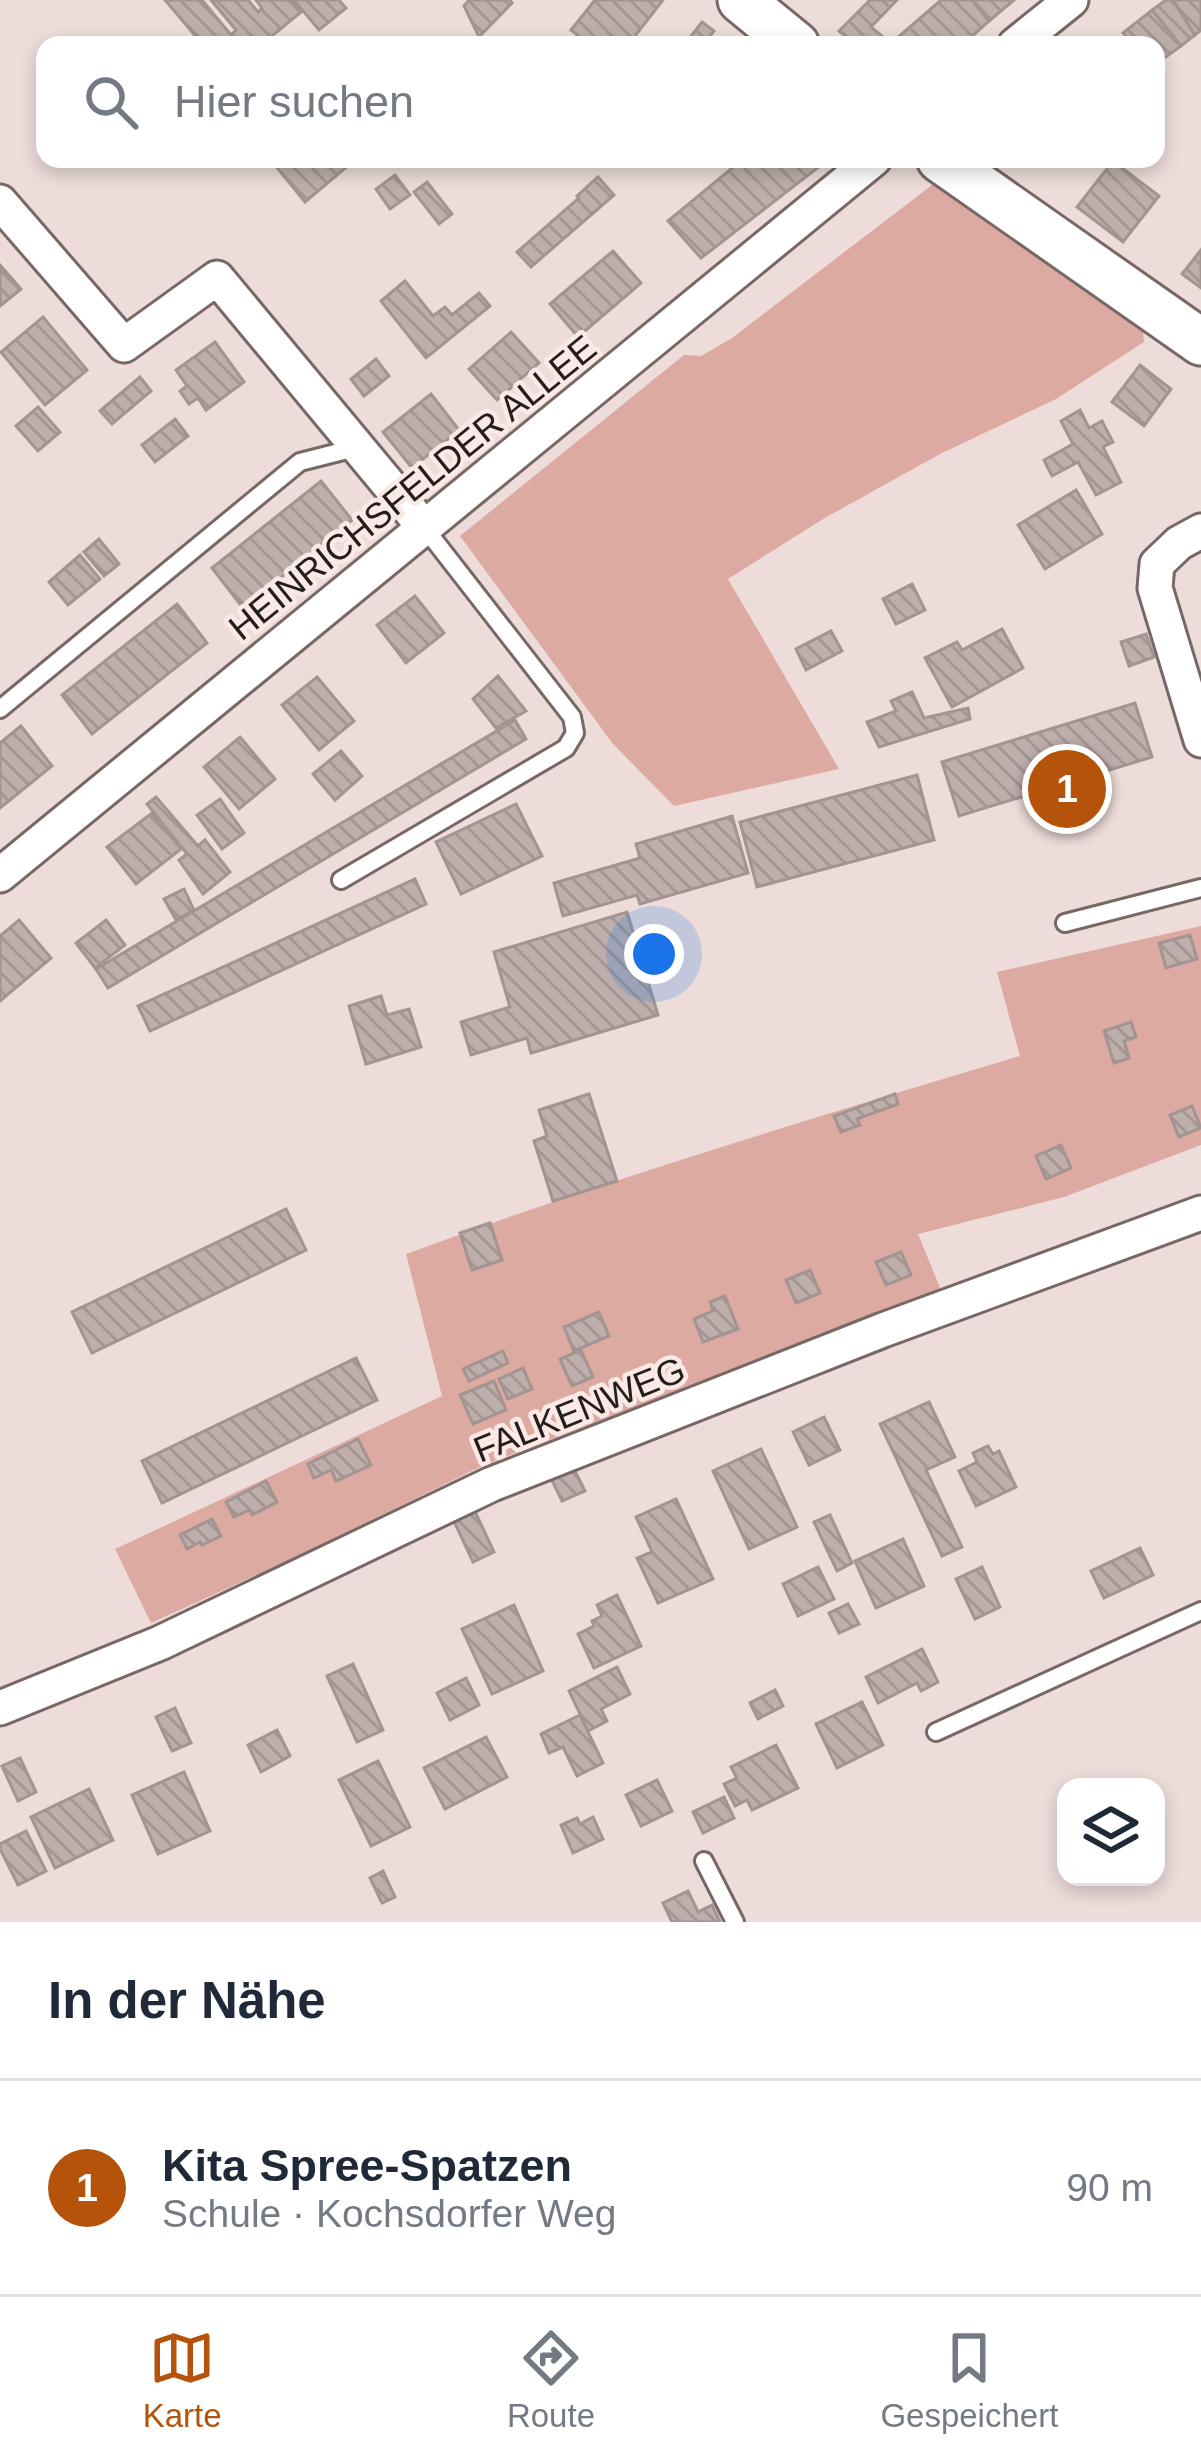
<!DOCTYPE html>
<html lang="de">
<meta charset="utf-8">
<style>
:root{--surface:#fff;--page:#f2f2f3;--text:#1f2937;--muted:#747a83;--line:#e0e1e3;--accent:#b45309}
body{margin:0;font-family:Arial,sans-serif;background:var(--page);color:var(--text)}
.controls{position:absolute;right:36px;bottom:36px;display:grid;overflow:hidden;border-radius:24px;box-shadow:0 6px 18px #0003}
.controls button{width:108px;height:108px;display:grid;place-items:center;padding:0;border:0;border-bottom:3px solid var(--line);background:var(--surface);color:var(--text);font:60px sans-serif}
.you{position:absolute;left:654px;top:954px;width:42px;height:42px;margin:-30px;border:9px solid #fff;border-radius:50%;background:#1a73e8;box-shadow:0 0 0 18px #1a73e833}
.badge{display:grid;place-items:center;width:78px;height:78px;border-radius:50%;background:var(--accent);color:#fff;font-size:39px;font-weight:700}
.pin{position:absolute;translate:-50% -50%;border:6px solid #fff;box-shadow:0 3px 12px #0006}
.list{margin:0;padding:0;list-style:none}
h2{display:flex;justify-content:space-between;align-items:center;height:156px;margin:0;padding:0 48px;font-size:51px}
h2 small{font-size:39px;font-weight:400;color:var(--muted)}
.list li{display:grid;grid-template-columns:78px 1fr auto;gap:36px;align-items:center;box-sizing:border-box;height:216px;padding:0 48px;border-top:3px solid var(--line)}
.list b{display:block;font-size:45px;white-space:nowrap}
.list p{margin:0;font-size:39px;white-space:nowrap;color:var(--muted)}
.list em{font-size:39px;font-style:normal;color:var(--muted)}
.icon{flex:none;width:66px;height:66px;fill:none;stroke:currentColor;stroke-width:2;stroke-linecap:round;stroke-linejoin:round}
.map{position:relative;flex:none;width:1201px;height:1922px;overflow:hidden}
.search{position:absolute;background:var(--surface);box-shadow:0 6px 18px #0003;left:36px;right:36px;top:36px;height:132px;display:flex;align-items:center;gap:30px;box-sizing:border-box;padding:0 42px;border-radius:24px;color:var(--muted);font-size:45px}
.sheet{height:372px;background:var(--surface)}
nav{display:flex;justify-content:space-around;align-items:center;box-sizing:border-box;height:168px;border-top:3px solid var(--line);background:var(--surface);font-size:33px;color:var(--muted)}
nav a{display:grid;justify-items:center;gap:6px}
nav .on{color:var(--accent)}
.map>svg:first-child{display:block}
.green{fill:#dcaaa1}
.building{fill:url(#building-back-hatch);stroke:#a49491;stroke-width:3}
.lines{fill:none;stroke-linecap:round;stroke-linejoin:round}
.lane-casing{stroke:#776866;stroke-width:22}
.street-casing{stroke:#776866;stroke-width:39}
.secondary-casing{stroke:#776866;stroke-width:51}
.lane{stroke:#fff;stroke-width:16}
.street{stroke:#fff;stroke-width:33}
.secondary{stroke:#fff;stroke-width:45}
.labels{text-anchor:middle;stroke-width:9;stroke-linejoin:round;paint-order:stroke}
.street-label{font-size:36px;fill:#231d1c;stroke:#fbe9e6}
</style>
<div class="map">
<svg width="1201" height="1922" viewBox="0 0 1201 1922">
<defs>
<pattern id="building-back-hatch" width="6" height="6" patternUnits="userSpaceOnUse" patternTransform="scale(3)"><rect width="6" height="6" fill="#bfafac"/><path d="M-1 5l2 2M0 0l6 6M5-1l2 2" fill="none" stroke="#a49693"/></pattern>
</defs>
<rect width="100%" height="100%" fill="#eddcd9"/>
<g class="green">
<polygon points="936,182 1143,331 1144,342 1056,399 940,454 823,519 728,579 839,769 674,806 613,744 460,536 684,355 701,356 732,338"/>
<path d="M 1201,926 L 1201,1145 L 1064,1197 L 918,1234 L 941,1290 L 484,1465 L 292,1559 L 151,1623 L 115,1549 L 442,1396 L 406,1254 C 608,1179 814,1118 1020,1056 L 997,972 Z"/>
</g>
<g class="building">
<polygon points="165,0 202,0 231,35 236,30 211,0 248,0 258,12 262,8 256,0 291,0 301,12 261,45 203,45"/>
<polygon points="294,0 339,0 346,8 319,30"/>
<polygon points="469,0 510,0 512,3 479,37 464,6"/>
<polygon points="595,0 663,0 628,45 590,45 571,30"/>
<polygon points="870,0 897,0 871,27 882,36 876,41 881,45 857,45 839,31"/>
<polygon points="941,0 972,0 989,21 962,45 889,45"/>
<polygon points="972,0 1014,0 989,21"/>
<polygon points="1166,0 1173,0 1195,35 1181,46 1152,10"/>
<polygon points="1173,0 1201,0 1201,30 1195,35"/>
<polygon points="1152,10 1181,46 1156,64 1156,45 1133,45 1123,33"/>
<polygon points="702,22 714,31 703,45 684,45"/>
<polygon points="270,159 343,159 349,165 305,202"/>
<polygon points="743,159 829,159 701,258 668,221"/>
<polygon points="1113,161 1159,196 1123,242 1077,207"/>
<polygon points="395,175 410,195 390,209 376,189"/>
<polygon points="598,177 614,195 531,267 517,252 579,198 577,196"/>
<polygon points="427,182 452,214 439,224 414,192"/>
<polygon points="1201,250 1201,288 1182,274"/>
<polygon points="613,251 641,283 578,337 550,304"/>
<polygon points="0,265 21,289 0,306"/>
<polygon points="405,281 433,316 445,307 452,315 479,293 490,306 426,358 381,301"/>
<polygon points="43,317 87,370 45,405 1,352"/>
<polygon points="511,332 539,363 497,400 469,369"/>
<polygon points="215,342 244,382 206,410 198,398 189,404 180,391 187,386 176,370"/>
<polygon points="376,359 389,376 364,396 351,379"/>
<polygon points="1140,365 1171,389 1144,426 1112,402"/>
<polygon points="140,377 151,391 112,424 100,411"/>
<polygon points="431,394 459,430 412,468 383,432"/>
<polygon points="38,407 60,432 38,451 16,426"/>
<polygon points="1080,410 1089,428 1102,421 1113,442 1103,447 1121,482 1096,495 1078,462 1052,476 1044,460 1073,444 1061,421"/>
<polygon points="175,419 188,436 155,462 142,445"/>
<polygon points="321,481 352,520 243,608 212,568"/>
<polygon points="1076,490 1102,534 1045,569 1018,525"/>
<polygon points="99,539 119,564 104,576 84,552"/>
<polygon points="80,555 100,579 68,605 49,582"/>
<polygon points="912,584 925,610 896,624 883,599"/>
<polygon points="415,596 444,633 406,663 377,625"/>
<polygon points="177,604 207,643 92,734 62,695"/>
<polygon points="1002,629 1023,668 952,707 925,658 957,642 962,650"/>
<polygon points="831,631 842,651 806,670 796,649"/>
<polygon points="1146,634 1154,657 1129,666 1121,642"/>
<polygon points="498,676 526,711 496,728 473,699"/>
<polygon points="317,677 354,721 319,750 282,705"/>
<polygon points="912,692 924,718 968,708 970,719 879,747 867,722 896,711 891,701"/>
<polygon points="1135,703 1152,757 959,816 942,762"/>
<polygon points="515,720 526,739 108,988 96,969"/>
<polygon points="21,726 52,766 0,808 0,743"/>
<polygon points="240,737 275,779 239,809 204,767"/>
<polygon points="341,751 362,776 335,800 313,774"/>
<polygon points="917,775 934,840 757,887 740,822"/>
<polygon points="156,797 198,846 205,840 230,872 203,894 179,860 187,854 147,804"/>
<polygon points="220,799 244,833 222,849 197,815"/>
<polygon points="516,804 542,856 461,894 436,842"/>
<polygon points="152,813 181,849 136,884 107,847"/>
<polygon points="732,816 748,873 640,904 637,895 563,916 554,883 640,858 636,844"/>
<polygon points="415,879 426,904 150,1031 138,1006"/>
<polygon points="184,889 194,910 176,920 164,899"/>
<polygon points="627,912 658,1015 531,1053 527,1038 471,1055 461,1022 510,1007 494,952"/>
<polygon points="19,920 51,958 0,1001 0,936"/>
<polygon points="106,920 125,945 95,968 76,943"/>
<polygon points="1190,935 1197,959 1166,968 1159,943"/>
<polygon points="381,996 387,1015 409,1009 421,1047 366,1064 349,1006"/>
<polygon points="1131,1022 1136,1037 1124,1041 1129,1058 1114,1063 1104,1031"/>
<polygon points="589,1094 617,1181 553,1201 534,1141 547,1136 539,1110"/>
<polygon points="895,1094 898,1104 857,1119 860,1125 841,1132 834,1116"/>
<polygon points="1192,1106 1201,1128 1179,1137 1170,1115"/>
<polygon points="1061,1145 1071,1168 1046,1179 1036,1156"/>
<polygon points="286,1209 306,1250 92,1353 72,1312"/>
<polygon points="490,1223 502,1260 472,1270 460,1233"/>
<polygon points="901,1252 911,1275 886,1285 876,1262"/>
<polygon points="810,1270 820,1293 796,1303 786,1280"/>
<polygon points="725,1296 738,1329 703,1342 694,1319 713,1311 710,1302"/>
<polygon points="599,1312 609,1336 574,1351 564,1327"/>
<polygon points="581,1350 593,1377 572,1386 560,1359"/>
<polygon points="503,1351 508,1363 469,1381 463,1369"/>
<polygon points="356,1358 377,1400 162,1503 142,1461"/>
<polygon points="523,1368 532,1389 508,1399 499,1379"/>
<polygon points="494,1381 506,1410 473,1424 460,1395"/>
<polygon points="929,1402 955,1457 926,1470 962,1547 942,1556 880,1424"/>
<polygon points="824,1417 840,1450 809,1465 793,1432"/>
<polygon points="358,1439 371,1465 336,1481 331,1470 314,1478 308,1464"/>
<polygon points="988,1446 993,1454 999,1451 1016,1487 976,1506 959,1471 977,1462 973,1453"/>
<polygon points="761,1449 797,1527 749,1549 713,1471"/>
<polygon points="569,1459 585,1491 562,1501 547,1470"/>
<polygon points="266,1481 277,1502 252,1515 249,1510 234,1517 226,1502"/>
<polygon points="676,1499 713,1579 658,1603 637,1558 652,1552 636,1517"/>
<polygon points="472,1505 494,1552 473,1562 451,1515"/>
<polygon points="830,1515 852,1563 837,1571 814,1522"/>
<polygon points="212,1519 221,1536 202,1545 200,1542 187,1549 180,1535"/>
<polygon points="903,1539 924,1586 876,1608 855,1561"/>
<polygon points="1140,1548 1153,1575 1104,1598 1091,1571"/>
<polygon points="818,1567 834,1599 798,1616 783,1584"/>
<polygon points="982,1567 1000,1607 975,1619 956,1579"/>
<polygon points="617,1595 641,1646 594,1668 578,1634 594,1626 592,1621 602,1616 597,1605"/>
<polygon points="848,1604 859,1624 839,1633 829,1613"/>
<polygon points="514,1605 543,1671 492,1694 462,1629"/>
<polygon points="922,1649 938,1682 921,1691 917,1683 878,1703 866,1677"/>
<polygon points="353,1664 383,1730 357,1742 327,1676"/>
<polygon points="617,1667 630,1694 601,1709 607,1721 588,1731 569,1691"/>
<polygon points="466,1678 479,1705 450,1720 437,1693"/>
<polygon points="775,1690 783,1706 758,1719 750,1703"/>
<polygon points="862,1702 883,1745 837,1768 816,1724"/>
<polygon points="175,1708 191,1743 172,1751 156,1717"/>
<polygon points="580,1715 603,1763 577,1776 563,1747 549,1753 541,1734"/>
<polygon points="277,1730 290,1756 261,1772 248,1745"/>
<polygon points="486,1737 507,1777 445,1809 424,1768"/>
<polygon points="776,1745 798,1788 752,1810 747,1800 735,1806 724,1784 737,1778 731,1767"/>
<polygon points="20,1758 36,1792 18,1801 2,1766"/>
<polygon points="378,1761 410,1827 371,1846 339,1780"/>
<polygon points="184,1772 210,1831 158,1854 132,1795"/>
<polygon points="657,1780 672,1811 641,1826 626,1795"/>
<polygon points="89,1789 113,1840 55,1868 31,1817"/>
<polygon points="724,1797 734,1818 703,1833 693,1812"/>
<polygon points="593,1817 603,1839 573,1853 561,1825 577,1818 580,1824"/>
<polygon points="26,1831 46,1871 18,1885 0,1849 0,1844"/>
<polygon points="383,1871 395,1897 382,1903 370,1878"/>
<polygon points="688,1891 698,1912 712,1905 720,1922 672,1922 663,1903"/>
</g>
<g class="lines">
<defs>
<g id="lane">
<polyline points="0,709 300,462 359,447"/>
<polyline points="341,880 566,748 575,733 572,717 424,527"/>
<polyline points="1065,923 1201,888"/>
<polyline points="936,1732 1201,1611"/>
<polyline points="704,1861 735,1922"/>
</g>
<g id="street">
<polyline points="1015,45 1071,0"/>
<polyline points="0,202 124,345 217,278 424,527"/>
<polyline points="1201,531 1179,543 1157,564 1155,588 1201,740"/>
<polyline points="0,875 874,159"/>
<polyline points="0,1708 160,1643 492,1484 883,1330 1201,1213"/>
</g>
<g id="secondary">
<polyline points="741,0 796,45"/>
<polyline points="940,159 1201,342"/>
</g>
</defs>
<use href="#lane" class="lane-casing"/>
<use href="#street" class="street-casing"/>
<use href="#secondary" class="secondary-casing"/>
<use href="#lane" class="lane"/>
<use href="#street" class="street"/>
<use href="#secondary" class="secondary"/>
</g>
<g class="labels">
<g class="street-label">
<text transform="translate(412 487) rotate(-39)" y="13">HEINRICHSFELDER ALLEE</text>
<text transform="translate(579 1409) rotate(-22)" y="13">FALKENWEG</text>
</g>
</g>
</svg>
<div class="controls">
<button><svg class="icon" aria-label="layers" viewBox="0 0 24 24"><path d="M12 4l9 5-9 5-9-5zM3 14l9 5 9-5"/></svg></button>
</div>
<div class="you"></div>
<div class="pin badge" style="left:1067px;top:789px">1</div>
<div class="search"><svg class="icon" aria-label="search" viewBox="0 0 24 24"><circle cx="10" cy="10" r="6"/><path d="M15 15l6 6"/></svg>Hier suchen</div>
</div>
<section class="sheet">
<h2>In der Nähe<small></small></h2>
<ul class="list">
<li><span class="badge">1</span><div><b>Kita Spree-Spatzen</b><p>Schule · Kochsdorfer Weg</p></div><em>90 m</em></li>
</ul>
</section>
<nav>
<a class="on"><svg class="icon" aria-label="map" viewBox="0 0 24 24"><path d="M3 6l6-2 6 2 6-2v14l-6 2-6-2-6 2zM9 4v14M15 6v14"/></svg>Karte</a>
<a><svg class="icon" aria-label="directions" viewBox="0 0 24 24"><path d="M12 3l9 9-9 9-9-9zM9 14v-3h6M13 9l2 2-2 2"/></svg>Route</a>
<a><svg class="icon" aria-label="saved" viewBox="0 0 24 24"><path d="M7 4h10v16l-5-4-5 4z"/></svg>Gespeichert</a>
</nav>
